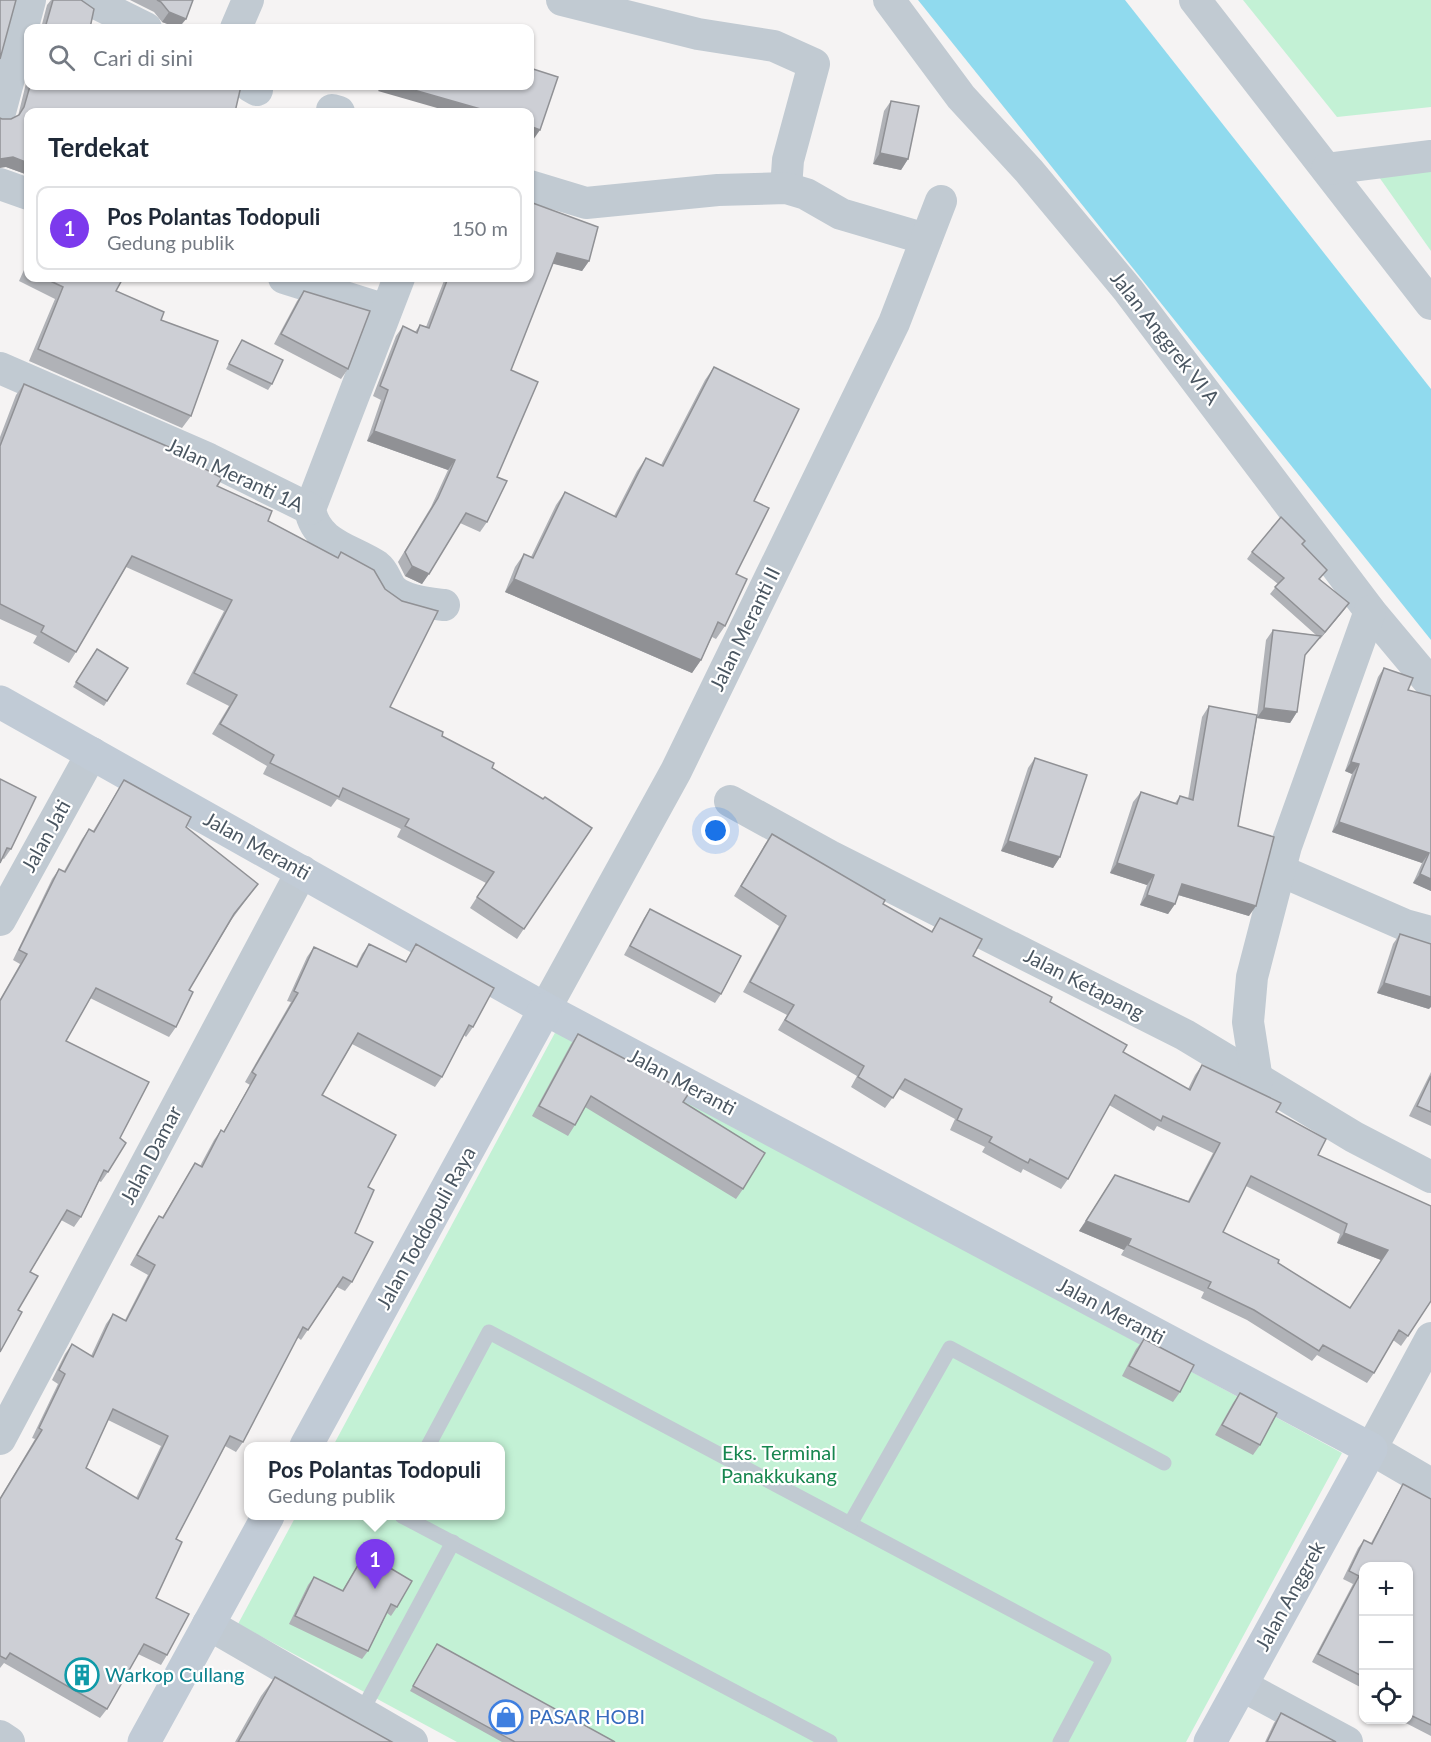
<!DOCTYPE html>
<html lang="id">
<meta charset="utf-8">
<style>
:root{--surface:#fff;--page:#f6f6f7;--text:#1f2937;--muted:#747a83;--line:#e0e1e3;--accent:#7c3aed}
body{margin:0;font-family:Lato,sans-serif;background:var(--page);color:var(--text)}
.controls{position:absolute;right:18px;bottom:18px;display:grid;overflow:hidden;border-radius:12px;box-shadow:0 2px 4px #0004}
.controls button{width:54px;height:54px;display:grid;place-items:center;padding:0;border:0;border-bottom:2px solid var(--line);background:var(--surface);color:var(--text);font:30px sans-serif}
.you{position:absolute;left:716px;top:831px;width:21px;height:21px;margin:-15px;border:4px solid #fff;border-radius:50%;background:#1a73e8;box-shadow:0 0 0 9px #1a73e833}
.badge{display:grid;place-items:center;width:39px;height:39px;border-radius:50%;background:var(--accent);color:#fff;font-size:20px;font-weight:700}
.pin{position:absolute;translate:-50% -50px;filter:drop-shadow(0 2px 3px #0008)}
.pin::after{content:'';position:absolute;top:32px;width:21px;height:18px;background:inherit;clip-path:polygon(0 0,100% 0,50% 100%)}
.popup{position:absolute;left:244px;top:1442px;width:261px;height:78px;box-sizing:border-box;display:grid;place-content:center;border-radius:12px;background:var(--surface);filter:drop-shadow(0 2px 4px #0005);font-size:20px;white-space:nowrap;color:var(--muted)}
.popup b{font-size:22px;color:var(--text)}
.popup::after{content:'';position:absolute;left:50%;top:100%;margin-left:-12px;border:12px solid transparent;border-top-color:var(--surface)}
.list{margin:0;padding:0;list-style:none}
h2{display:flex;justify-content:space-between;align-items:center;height:78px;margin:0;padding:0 24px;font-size:26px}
h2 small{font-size:20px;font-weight:400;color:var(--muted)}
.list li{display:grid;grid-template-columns:39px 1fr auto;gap:18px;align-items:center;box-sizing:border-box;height:84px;margin:0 12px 12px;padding:0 12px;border:2px solid var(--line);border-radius:12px}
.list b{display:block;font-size:22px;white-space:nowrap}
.list p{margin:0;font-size:20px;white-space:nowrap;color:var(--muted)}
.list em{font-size:20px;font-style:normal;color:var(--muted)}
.icon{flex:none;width:33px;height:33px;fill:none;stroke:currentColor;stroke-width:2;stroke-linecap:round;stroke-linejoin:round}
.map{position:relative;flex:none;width:1431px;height:1742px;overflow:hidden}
.search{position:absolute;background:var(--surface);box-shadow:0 2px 4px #0004;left:24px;top:24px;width:510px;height:66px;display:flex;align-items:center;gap:15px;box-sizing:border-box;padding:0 21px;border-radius:12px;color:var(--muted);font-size:22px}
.panel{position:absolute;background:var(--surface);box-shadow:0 2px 4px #0004;left:24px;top:108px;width:510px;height:174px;border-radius:12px}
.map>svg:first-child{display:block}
.green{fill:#c3f1d5}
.water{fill:#90daee}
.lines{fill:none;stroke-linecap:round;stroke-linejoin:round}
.lane{stroke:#c1cad2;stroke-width:15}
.street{stroke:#c1cad2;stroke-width:32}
.secondary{stroke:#c1cbd6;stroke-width:33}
.wall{fill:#b0b2b7;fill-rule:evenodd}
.shaded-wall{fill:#909195}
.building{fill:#cdcfd5;stroke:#909195;stroke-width:1.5;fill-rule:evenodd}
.labels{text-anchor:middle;stroke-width:4.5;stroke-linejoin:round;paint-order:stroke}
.street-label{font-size:20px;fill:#4a5661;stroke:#fff}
.park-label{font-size:20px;fill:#17864f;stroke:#fff}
.culture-label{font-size:20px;fill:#0d838f;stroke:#fff;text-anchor:start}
.shop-label{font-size:20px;fill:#366cbe;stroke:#fff;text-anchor:start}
</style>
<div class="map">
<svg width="1431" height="1742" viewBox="0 0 1431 1742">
<rect width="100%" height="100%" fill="#f5f3f3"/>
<g class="green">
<polygon points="1243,0 1431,0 1431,107 1337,117"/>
<polygon points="1431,160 1431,251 1372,167"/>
<polygon points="557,1029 1342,1453 1186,1742 457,1742 238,1624 296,1516 501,1516 501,1446 333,1446"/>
</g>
<polygon class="water" points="918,0 1125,0 1431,389 1431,640"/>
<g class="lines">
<g class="lane">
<polyline points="428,1446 489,1332 1104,1659 1060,1742"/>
<polyline points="402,1516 830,1742"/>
<polyline points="850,1524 950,1348 1164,1463"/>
<polyline points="362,1711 453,1542"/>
</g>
<g class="street">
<polyline points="89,0 146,28"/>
<polyline points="562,0 698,34 774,46 814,64 788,160 786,188"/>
<polyline points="889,0 961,97 1029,171 1128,290 1370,611 1431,684"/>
<polyline points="1195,0 1431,304"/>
<polyline points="236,28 248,0"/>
<polyline points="250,86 257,90"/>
<polyline points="332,110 339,112"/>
<polyline points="0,112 30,0"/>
<polyline points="1327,169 1431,156"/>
<polyline points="0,184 28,194"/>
<polyline points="530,186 586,203 718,190 786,188 806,194 841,214 926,239"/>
<polyline points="284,278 386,310"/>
<path d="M 399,278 L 310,509 C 316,544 351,549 377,566 C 385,572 386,582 392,589 C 404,601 428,603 444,605"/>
<polyline points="0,368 209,459 310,509"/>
<polyline points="730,801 830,856 1185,1035 1354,1137 1431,1177"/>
<polyline points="1279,870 1405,925 1431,932"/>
<polyline points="0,920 92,753"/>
<polyline points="545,1009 676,771 894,323 941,201"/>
<polyline points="1257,1080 1248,1022 1252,977 1286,846 1370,611"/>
<polyline points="1431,1338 1371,1449 1431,1484"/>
<polyline points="0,1439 302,871"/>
<polyline points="208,1624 412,1742"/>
<polyline points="1241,1685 1347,1742"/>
<polyline points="0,1736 9,1742"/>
</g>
<g class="secondary">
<polyline points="0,702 545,1009 1371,1449 1210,1742"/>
<polyline points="306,1446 545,1009"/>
<polyline points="144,1742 268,1516"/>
</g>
</g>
<g class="wall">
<polygon points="51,0 81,0 90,28 41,28 47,5"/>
<polygon points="130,0 193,0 186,19 179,28 162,22 154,12"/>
<polygon points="28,75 28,86 241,86 28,112 28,175 6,167 2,119 11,119 18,116"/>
<polygon points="891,101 908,159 901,170 873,164 884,111"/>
<polygon points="530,202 589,261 582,271 552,263 511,370 497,477 487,522 480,532 460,523 422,584 405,576 398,562 431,507 448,470 367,441 381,400 373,396 396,336 403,326 415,332 420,325 426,327 445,278 530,278"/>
<polygon points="28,261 28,278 123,278 116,291 161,320 191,416 182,428 29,361 55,299 19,281"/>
<polygon points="304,291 348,369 341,379 274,344 297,301"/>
<polygon points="242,340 272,384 268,390 226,369"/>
<polygon points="714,367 754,501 725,626 716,639 712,637 701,660 692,673 505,592 515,567 524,554 531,557 556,505 565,492 614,516 637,471 646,458 661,465 705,380"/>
<polygon points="24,384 177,454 217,486 268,521 337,558 341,552 390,707 442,736 543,799 592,828 517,939 470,908 486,883 397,837 401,829 337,799 331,807 263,774 267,766 212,734 229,706 186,684 224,611 126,567 76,652 69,663 33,643 37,636 0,619 0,437 16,395"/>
<polygon points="1302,545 1320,579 1344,610 1320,639 1319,638 1304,657 1297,712 1290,723 1257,718 1238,826 1249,916 1178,895 1175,904 1168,914 1140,905 1147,885 1110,873 1133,802 1141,792 1175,803 1180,796 1188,799 1202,717 1209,706 1257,715 1266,640 1273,630 1316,635 1270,594 1278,584 1247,559 1252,552"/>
<polygon points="97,649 128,668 104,706 73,687"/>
<polygon points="1384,668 1408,690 1431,696 1431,891 1413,883 1422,863 1332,832 1352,774 1345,771 1378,677"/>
<polygon points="1035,758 1060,857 1053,868 1001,851 1028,768"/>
<polygon points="0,779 11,849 4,859 2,858"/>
<polygon points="124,780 258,884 232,919 189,990 176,1027 169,1037 90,998 66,1041 120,1138 108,1172 101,1182 99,1181 81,1217 74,1227 61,1220 30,1272 18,1310 0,1352 0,999 20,964 13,960 52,879 59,869 64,871 82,839 89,829 93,831 118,790"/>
<path d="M 772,834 L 883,904 L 931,932 L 940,918 L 973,956 L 1050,1002 L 1123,1052 L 1188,1089 L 1195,1075 L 1202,1065 L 1276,1112 L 1318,1155 L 1431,1206 L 1408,1336 L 1401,1346 L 1393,1340 L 1374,1373 L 1367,1383 L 1317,1355 L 1312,1361 L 1247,1320 L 1201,1298 L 1204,1292 L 1121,1255 L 1124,1250 L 1079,1231 L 1115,1175 L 1188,1201 L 1213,1153 L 1157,1126 L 1154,1131 L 1109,1105 L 1068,1179 L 1061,1189 L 1023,1169 L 1021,1173 L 982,1152 L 985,1147 L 950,1130 L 955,1119 L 899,1089 L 885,1108 L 851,1087 L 857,1076 L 778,1030 L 787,1015 L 743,992 L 779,926 L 734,896 L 765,844 ZM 1246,1186 L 1340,1234 L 1337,1243 L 1381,1260 L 1350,1308 L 1278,1263 L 1223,1232 Z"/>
<polygon points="650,909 721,994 715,1003 624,955 644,918"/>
<polygon points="1400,934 1429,1009 1377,993 1393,944"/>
<path d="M 369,944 L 405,962 L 416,944 L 473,1027 L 466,1037 L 464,1035 L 442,1077 L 435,1087 L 352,1044 L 322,1095 L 368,1187 L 355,1233 L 352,1282 L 345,1291 L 337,1287 L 301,1340 L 297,1337 L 243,1442 L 236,1452 L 225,1446 L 176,1539 L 156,1598 L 167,1655 L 161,1665 L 138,1654 L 107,1709 L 100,1718 L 4,1663 L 0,1668 L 0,1498 L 35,1439 L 32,1438 L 58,1384 L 52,1380 L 65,1354 L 72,1344 L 91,1356 L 106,1324 L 113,1314 L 125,1320 L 148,1275 L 130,1265 L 152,1226 L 159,1216 L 162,1218 L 195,1163 L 200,1166 L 214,1140 L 221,1130 L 223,1132 L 250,1085 L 245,1082 L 291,1002 L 287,1001 L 307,957 L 314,947 L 356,966 L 362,954 ZM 108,1420 L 161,1446 L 136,1498 L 86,1468 Z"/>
<polygon points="578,1034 683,1102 743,1189 736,1199 585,1107 575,1125 568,1136 532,1116 571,1044"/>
<polygon points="1431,1072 1431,1126 1409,1116"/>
<polygon points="1144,1339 1180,1392 1173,1402 1122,1376 1136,1349"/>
<polygon points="1240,1393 1260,1445 1253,1455 1215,1435 1233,1403"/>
<polygon points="1403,1484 1431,1499 1431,1736 1398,1719 1408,1719 1408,1566 1364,1566 1364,1689 1312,1662 1353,1584 1343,1579 1358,1548 1364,1540 1371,1543 1398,1493"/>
<polygon points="365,1553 397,1607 391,1616 387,1613 368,1651 362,1659 289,1624 308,1585 314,1577 342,1591"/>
<polygon points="437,1644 615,1742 502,1742 410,1691"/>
<polygon points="275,1677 392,1742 235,1742 261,1696"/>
<polygon points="1281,1713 1336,1742 1265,1742 1274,1723"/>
</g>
<g class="shaded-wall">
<polygon points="169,12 186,19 178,28 162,22"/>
<polygon points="382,86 400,86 491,112 451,112 378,91"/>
<polygon points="530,126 540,130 533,140 530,139"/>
<polygon points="880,153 908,159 901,170 873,164"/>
<polygon points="13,157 28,163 28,175 6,167 0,168 0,159"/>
<polygon points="557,253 589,261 582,271 550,263"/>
<polygon points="374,431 455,460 448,470 367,441"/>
<polygon points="412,566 429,574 422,584 405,576"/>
<polygon points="514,579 701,660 692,673 505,592"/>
<polygon points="1349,603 1344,610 1320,639 1325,632"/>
<polygon points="1264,708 1297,712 1290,723 1257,718"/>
<polygon points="1351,762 1359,764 1352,774 1345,771"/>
<polygon points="1339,822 1429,853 1422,863 1332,832"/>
<polygon points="1008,841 1060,857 1053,868 1001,851"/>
<polygon points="1117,863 1154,875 1147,885 1110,873"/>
<polygon points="1420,874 1431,879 1431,891 1413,883"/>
<polygon points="1182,884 1256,906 1249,916 1175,894"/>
<polygon points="1147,895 1175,904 1168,914 1140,905"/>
<polygon points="1384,983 1431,997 1431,1007 1429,1009 1377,993"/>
<polygon points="1086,1221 1131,1239 1124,1250 1079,1231"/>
<polygon points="1344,1233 1388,1250 1381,1260 1337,1243"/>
</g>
<g class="building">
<polygon points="0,0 16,0 0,59"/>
<polygon points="53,0 81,0 94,9 90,28 45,28"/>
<polygon points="157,0 193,0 186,19 169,12 161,2"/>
<polygon points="404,25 416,28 403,28"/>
<polygon points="530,68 558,77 540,130 530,126 530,112 491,112 400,86 530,86"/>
<polygon points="30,86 241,86 235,112 28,112 28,163 13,157 0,159 0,118 2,119 11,119 19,115 24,107"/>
<polygon points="891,101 919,106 908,159 880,153"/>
<polygon points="530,202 598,227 589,261 557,253 511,370 538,382 497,477 507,481 487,522 466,513 429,574 412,566 405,552 438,498 455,460 374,431 388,390 380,386 403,326 417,333 420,325 429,328 448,278 530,278"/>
<polygon points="44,278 123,278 116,291 164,312 161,320 218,341 191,416 38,349 63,287"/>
<polygon points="304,291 370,311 348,369 281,334"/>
<polygon points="242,340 283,360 272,384 229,364"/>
<polygon points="714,367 799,409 754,501 769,508 736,574 747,579 725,626 718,622 701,660 514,579 524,554 533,558 565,492 616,517 646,458 663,466"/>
<polygon points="24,384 178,451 177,454 222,478 217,486 272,511 268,521 338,558 341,552 374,570 385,589 402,601 438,611 390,707 443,732 442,736 494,763 492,768 543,799 545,797 592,828 524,929 477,897 494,872 405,826 409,819 343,788 339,797 270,763 274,755 220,724 237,695 194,673 232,600 132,556 76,652 41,632 44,626 0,604 0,446"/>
<polygon points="1281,517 1305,541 1302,544 1327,570 1319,579 1349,603 1325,632 1275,587 1284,578 1252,552"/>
<polygon points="1273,630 1321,636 1305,655 1297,712 1264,708"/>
<polygon points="97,649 128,668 107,701 76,682"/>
<polygon points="1384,668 1413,678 1408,690 1431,696 1431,879 1420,874 1429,853 1339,822 1359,764 1351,762"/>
<polygon points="1209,706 1257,715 1238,826 1274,837 1256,906 1182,884 1175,904 1147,895 1154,875 1117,863 1141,792 1177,804 1180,796 1193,800"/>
<polygon points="1035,758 1087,775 1060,857 1008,841"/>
<polygon points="0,779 36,797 11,849 7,848 0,863"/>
<polygon points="124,780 191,817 186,827 258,884 234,914 189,990 193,992 176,1027 96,988 66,1041 149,1082 120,1138 126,1143 108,1172 104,1170 81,1217 67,1210 30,1272 38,1276 18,1310 22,1312 0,1352 0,1001 27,954 19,950 59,869 65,872 89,829 94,832"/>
<path d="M 772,834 L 885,900 L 883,904 L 932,932 L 940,918 L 982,939 L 973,956 L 1052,997 L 1050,1002 L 1127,1045 L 1123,1052 L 1190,1090 L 1202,1065 L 1281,1103 L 1276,1112 L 1326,1139 L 1318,1155 L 1431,1206 L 1431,1301 L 1408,1336 L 1399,1330 L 1374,1373 L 1323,1345 L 1319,1351 L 1254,1310 L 1208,1288 L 1211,1282 L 1128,1245 L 1131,1239 L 1086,1221 L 1115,1175 L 1189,1202 L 1220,1143 L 1163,1116 L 1161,1121 L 1115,1095 L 1068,1179 L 1030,1159 L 1028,1163 L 989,1142 L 992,1137 L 957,1120 L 962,1109 L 905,1079 L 893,1098 L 858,1077 L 864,1066 L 785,1020 L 794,1005 L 750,982 L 786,916 L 741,886 ZM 1251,1176 L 1347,1224 L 1344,1233 L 1388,1250 L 1350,1308 L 1278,1263 L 1279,1260 L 1223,1232 Z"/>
<polygon points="650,909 741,956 721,994 630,946"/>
<polygon points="1400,934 1431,944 1431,997 1384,983"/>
<path d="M 369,944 L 406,962 L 416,944 L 494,988 L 473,1027 L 469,1025 L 442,1077 L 358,1033 L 322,1095 L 396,1135 L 368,1187 L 374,1190 L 355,1233 L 373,1242 L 352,1282 L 343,1277 L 308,1330 L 303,1327 L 243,1442 L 230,1436 L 176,1539 L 182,1542 L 156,1598 L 189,1614 L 167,1655 L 144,1644 L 107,1709 L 10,1653 L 6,1659 L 0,1656 L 0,1499 L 42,1430 L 39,1428 L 65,1374 L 59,1370 L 72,1344 L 93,1357 L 113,1314 L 126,1321 L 155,1265 L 137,1255 L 159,1216 L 163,1218 L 195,1163 L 202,1167 L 221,1130 L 224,1132 L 256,1075 L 252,1072 L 298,993 L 294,991 L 314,947 L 357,967 ZM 113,1409 L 168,1436 L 138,1499 L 86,1468 Z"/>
<polygon points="578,1034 689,1093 683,1102 765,1153 743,1189 591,1096 575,1125 539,1106"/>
<polygon points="1431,1076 1431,1112 1417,1106"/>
<polygon points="1144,1339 1194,1365 1180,1392 1129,1366"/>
<polygon points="1240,1393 1277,1413 1260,1445 1222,1425"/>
<polygon points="1403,1484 1431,1499 1431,1725 1408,1714 1408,1566 1364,1566 1364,1677 1318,1654 1359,1576 1349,1571 1364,1540 1372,1544"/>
<polygon points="365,1553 412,1581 397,1607 391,1604 368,1651 295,1616 314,1577 343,1591"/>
<polygon points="437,1644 615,1742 515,1742 413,1686"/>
<polygon points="275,1677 392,1742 238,1742"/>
<polygon points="1281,1713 1336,1742 1267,1742"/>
</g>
<defs>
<symbol id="building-ring" viewBox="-11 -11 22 22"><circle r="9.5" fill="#fff" stroke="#0f9aa8" stroke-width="1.5"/><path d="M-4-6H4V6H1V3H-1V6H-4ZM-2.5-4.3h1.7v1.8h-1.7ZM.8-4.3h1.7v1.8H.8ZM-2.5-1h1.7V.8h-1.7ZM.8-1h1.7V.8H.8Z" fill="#0f9aa8"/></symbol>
<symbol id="shop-ring" viewBox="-11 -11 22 22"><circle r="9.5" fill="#fff" stroke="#3f7fe0" stroke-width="1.5"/><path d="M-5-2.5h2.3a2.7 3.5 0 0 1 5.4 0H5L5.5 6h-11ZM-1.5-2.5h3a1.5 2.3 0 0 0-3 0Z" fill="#3f7fe0"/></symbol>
</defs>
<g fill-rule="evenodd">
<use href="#building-ring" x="63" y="1656" width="38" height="38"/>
<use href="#shop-ring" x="487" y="1698" width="38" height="38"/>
</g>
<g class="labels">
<g class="street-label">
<text transform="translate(1165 338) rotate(52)" y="7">Jalan Anggrek VI A</text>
<text transform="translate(235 475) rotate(25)" y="7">Jalan Meranti 1A</text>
<text transform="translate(745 629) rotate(-64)" y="7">Jalan Meranti II</text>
<text transform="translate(46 836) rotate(-61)" y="7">Jalan Jati</text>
<text transform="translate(257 846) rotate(29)" y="7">Jalan Meranti</text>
<text transform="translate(1084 984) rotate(27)" y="7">Jalan Ketapang</text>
<text transform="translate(682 1082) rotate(28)" y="7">Jalan Meranti</text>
<text transform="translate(151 1155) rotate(-62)" y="7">Jalan Damar</text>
<text transform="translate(426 1228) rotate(-61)" y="7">Jalan Toddopuli Raya</text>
<text transform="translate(1111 1311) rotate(28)" y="7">Jalan Meranti</text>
<text transform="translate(1290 1596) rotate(-61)" y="7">Jalan Anggrek</text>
</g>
<g class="park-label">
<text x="779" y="1460">Eks. Terminal<tspan x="779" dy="23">Panakkukang</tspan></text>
</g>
<g class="culture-label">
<text x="105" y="1682">Warkop Cullang</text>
</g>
<g class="shop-label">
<text x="529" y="1724">PASAR HOBI</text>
</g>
</g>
</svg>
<div class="controls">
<button>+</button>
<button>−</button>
<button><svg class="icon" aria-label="locate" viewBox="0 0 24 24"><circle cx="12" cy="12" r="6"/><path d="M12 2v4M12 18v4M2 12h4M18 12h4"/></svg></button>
</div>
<div class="you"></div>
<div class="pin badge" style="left:375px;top:1589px">1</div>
<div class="popup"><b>Pos Polantas Todopuli</b>Gedung publik</div>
<div class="search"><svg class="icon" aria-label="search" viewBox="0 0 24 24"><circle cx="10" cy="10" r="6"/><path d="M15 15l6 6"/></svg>Cari di sini</div>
<section class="panel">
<h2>Terdekat<small></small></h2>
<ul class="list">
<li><span class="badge">1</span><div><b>Pos Polantas Todopuli</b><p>Gedung publik</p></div><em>150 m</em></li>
</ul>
</section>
</div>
